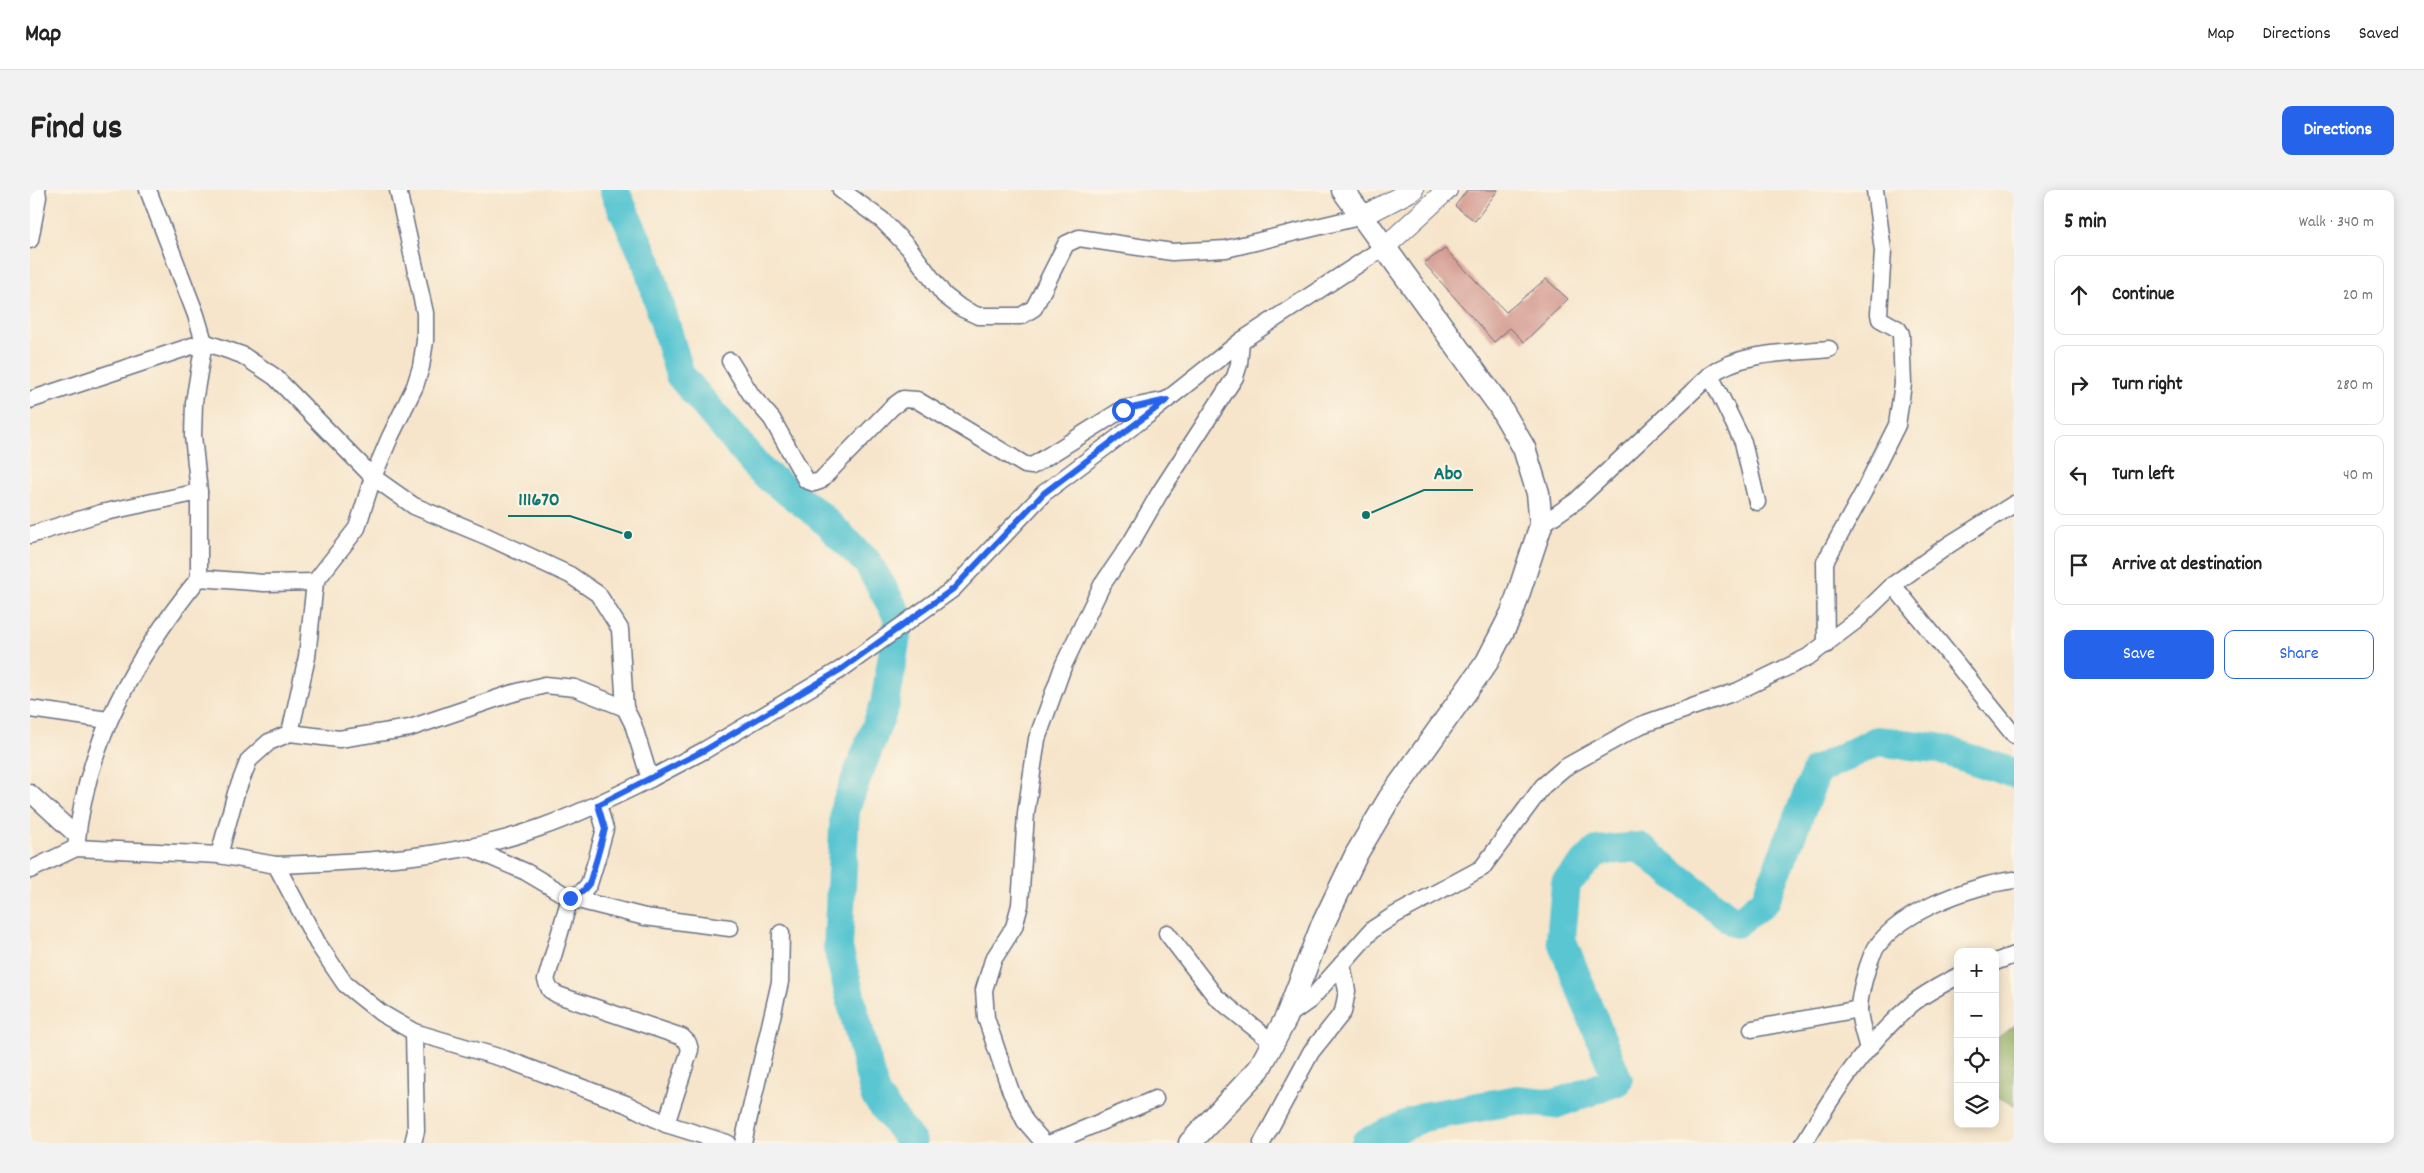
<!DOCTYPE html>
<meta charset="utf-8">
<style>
:root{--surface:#fff;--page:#f2f2f2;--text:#222;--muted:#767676;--line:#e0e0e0;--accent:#2563eb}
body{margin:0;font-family:Dekko,sans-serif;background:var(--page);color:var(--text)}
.controls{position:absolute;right:15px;bottom:15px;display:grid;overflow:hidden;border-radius:10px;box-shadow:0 2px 12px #0003}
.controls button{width:45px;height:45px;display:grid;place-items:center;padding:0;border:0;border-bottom:1px solid var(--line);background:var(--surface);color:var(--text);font:25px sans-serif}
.stop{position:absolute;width:15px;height:15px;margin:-11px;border:4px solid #2563eb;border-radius:50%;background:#fff}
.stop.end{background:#2563eb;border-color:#fff;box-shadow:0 1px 5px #0008}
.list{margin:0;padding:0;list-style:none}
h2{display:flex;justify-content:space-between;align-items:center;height:65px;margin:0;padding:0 20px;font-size:21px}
h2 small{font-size:16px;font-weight:400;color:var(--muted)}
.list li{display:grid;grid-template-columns:32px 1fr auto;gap:15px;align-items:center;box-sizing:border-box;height:80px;margin:0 10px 10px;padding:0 10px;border:1px solid var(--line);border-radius:10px}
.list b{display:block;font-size:19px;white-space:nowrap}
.list em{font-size:16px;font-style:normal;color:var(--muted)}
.actions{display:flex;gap:10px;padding:15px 20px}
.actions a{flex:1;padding:11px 0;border:1px solid var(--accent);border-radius:10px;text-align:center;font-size:18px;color:var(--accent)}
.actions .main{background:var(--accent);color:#fff}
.icon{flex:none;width:28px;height:28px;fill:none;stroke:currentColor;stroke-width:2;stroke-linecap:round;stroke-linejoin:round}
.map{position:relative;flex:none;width:1984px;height:953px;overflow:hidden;border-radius:10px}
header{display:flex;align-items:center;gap:30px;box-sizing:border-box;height:70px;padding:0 25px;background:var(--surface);border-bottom:1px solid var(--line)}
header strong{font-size:24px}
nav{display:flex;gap:28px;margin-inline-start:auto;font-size:18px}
.intro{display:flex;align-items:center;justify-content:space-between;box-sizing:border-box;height:120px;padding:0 30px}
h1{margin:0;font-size:35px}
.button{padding:12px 22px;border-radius:10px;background:var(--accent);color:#fff;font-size:18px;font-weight:700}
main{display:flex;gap:30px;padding:0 30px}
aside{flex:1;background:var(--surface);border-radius:10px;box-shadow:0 2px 12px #0003}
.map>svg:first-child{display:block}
.forest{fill:#8fae61;stroke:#556e60}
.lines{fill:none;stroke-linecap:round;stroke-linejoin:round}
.river{stroke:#5ac6d2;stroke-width:30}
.building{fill:#d49b92}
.minor-casing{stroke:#686f84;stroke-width:19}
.tertiary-casing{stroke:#686f84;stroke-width:22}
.secondary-casing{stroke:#686f84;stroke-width:25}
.minor{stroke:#fff;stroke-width:16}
.tertiary{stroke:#fff;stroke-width:20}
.secondary{stroke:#fff;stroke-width:22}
.route{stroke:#2563eb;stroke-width:6}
.leader{fill:none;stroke:#0f766e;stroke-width:2}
.callout-dot{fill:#0f766e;stroke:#fcf5e5;stroke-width:2}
.callout-label{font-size:20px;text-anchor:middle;font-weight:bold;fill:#0f766e;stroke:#fcf5e5;stroke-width:4.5;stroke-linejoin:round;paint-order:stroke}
</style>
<header>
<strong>Map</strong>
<nav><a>Map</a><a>Directions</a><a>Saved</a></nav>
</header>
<div class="intro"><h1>Find us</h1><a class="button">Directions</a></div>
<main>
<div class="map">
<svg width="1984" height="953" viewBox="0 0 1984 953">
<rect width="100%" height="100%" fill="#fcf5e5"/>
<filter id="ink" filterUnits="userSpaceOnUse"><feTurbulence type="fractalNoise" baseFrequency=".02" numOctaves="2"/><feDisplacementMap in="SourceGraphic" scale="10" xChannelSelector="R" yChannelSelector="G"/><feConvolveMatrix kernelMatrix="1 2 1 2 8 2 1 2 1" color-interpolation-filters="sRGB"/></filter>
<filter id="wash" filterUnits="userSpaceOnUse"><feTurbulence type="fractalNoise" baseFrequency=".0096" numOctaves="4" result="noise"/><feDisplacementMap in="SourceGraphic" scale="20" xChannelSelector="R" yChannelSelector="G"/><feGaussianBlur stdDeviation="1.12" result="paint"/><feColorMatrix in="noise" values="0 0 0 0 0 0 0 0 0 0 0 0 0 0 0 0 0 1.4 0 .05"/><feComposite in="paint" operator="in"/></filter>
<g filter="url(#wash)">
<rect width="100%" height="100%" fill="#f6e5cb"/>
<polygon class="forest" points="1984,835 1984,916 1965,905 1965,850"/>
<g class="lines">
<g class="river">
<polyline points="584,0 617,72 650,185 732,282 789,325 838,373 869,428 855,514 815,618 808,758 845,905 882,953"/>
<polyline points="1336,953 1393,927 1487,910 1525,914 1588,891 1531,749 1536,693 1567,661 1609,657 1706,733 1735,711 1787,580 1847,551 1907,558 1984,583"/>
</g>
</g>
<g id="blocks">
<g class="building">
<polygon points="1437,0 1468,0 1445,31 1425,16"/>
<polygon points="1415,59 1476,122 1516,89 1538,109 1494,152 1480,138 1464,152 1394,73"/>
</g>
</g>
</g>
<g filter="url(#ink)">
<use href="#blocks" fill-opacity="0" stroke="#686f84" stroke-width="1"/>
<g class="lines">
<defs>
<g id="minor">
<polyline points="811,0 852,30 879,58 914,105 931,118 948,126 991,126 1004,118 1036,54 1049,48 1142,62 1196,59 1333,26"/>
<polyline points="0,50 8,7 7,0"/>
<polyline points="700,171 722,206 742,229 776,290 784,293 790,291 862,217 873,209 887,210 995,275 1002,276 1093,219 1132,211"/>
<path d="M 1680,185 C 1712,161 1761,163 1799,159"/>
<polyline points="0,210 174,152 166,125 118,0"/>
<polyline points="1511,335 1546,311 1680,185 1713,252 1727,312"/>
<polyline points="0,345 71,323 169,302"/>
<path d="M 169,388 L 169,302 L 163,246 L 164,212 L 174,152 L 212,165 L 245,187 L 343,287 L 384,316 L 456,346 L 540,385 L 568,404 L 590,439 L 595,518 L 603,534 L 620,589 C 584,607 547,625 509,638 C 426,668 334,672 246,675"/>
<polyline points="1863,395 1984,545"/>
<polyline points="1796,455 1795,372 1833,303 1867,235 1873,194 1871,144 1868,139 1850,129 1849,124 1853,61 1845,0"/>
<polyline points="0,519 78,530"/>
<polyline points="260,543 277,467 285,392 327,338 343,287 360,247 385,196 391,177 395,151 395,123 368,0"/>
<polyline points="620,589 675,560 810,480 923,399 1014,303 1114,228 1211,151"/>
<polyline points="0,603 47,646"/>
<polyline points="568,615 575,639 567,668 559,694 552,702 540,708 516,790 520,800 528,805 652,847 658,853 660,860 636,934"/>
<polyline points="438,657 496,682 540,708 615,727 700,738"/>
<path d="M 46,658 C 55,555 105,467 169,388 L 234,393 L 285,392"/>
<polyline points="189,665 206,603 219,570 239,552 260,543 309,549 380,538 480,504 515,495 545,498 595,518"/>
<polyline points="0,680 46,658 189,665 246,675 288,754 315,794 351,823 384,842 475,869 596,914 636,934 697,953"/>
<polyline points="1137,743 1186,807 1242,852"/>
<polyline points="1965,772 1984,765"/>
<polyline points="1256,827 1280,810 1343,739 1363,726 1452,678 1513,596 1534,578 1611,535 1708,501 1778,467 1827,430 1863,395 1920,354 1984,314"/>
<polyline points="1722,839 1829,819"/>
<path d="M 1838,859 C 1835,847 1829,831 1829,818 C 1830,802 1836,780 1842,765 C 1861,724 1942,695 1984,690"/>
<polyline points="383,953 386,941 384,842"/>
<polyline points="713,953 750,792 751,743"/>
<polyline points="1014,953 995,931 981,902 956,828 954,800 963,770 984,737 990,715 996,623 1007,549 1034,474 1072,395 1102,351 1129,304 1205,187 1209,174 1211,151 1356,56"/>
<polyline points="1021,953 1125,909"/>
<polyline points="1232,953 1281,862 1313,822 1317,801 1312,774"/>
<path d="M 1774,953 C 1804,902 1836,853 1882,814 C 1895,803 1913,794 1928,786"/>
</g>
<g id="tertiary">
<polyline points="1333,26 1383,0"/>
<polyline points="1356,56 1417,0"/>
</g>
<polyline id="secondary" points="1160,953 1229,879 1256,828 1292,736 1327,663 1359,609 1457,472 1482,423 1511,335 1508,303 1494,258 1469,215 1313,0"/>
</defs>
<use href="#minor" class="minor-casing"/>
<use href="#tertiary" class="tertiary-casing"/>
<use href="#secondary" class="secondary-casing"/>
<use href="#minor" class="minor"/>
<use href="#tertiary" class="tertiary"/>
<use href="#secondary" class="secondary"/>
</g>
</g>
<g class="lines" filter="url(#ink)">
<polyline class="route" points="540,708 552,702 559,694 567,668 575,639 568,615 675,560 810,480 923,399 1014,303 1137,210 1093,220"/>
</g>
<path class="leader" d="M1336 325L1394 300H1443M598 345L540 326H478"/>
<g class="callout-dot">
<circle cx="1336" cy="325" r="5"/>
<circle cx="598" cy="345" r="5"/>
</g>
<g class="callout-label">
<text x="1418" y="289">Abo</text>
<text x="509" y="315">111670</text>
</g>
</svg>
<div class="controls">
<button>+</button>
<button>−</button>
<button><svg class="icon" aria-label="locate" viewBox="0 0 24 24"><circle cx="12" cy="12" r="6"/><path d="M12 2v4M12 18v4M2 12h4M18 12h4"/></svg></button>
<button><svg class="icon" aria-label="layers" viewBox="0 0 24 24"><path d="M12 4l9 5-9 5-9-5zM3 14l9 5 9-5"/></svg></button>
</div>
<div class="stop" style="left:1093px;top:220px"></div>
<div class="stop end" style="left:540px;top:708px"></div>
</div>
<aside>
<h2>5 min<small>Walk · 340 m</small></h2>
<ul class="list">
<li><svg class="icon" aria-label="ahead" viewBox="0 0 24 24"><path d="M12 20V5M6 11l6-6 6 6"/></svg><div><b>Continue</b></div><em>20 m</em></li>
<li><svg class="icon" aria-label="right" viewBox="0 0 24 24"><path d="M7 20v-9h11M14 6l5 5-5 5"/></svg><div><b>Turn right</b></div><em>280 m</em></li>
<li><svg class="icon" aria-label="left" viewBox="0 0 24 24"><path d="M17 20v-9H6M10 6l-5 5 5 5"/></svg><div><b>Turn left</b></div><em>40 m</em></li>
<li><svg class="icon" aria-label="arrive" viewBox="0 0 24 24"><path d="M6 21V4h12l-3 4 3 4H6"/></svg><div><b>Arrive at destination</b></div></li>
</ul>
<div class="actions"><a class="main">Save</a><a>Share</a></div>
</aside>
</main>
